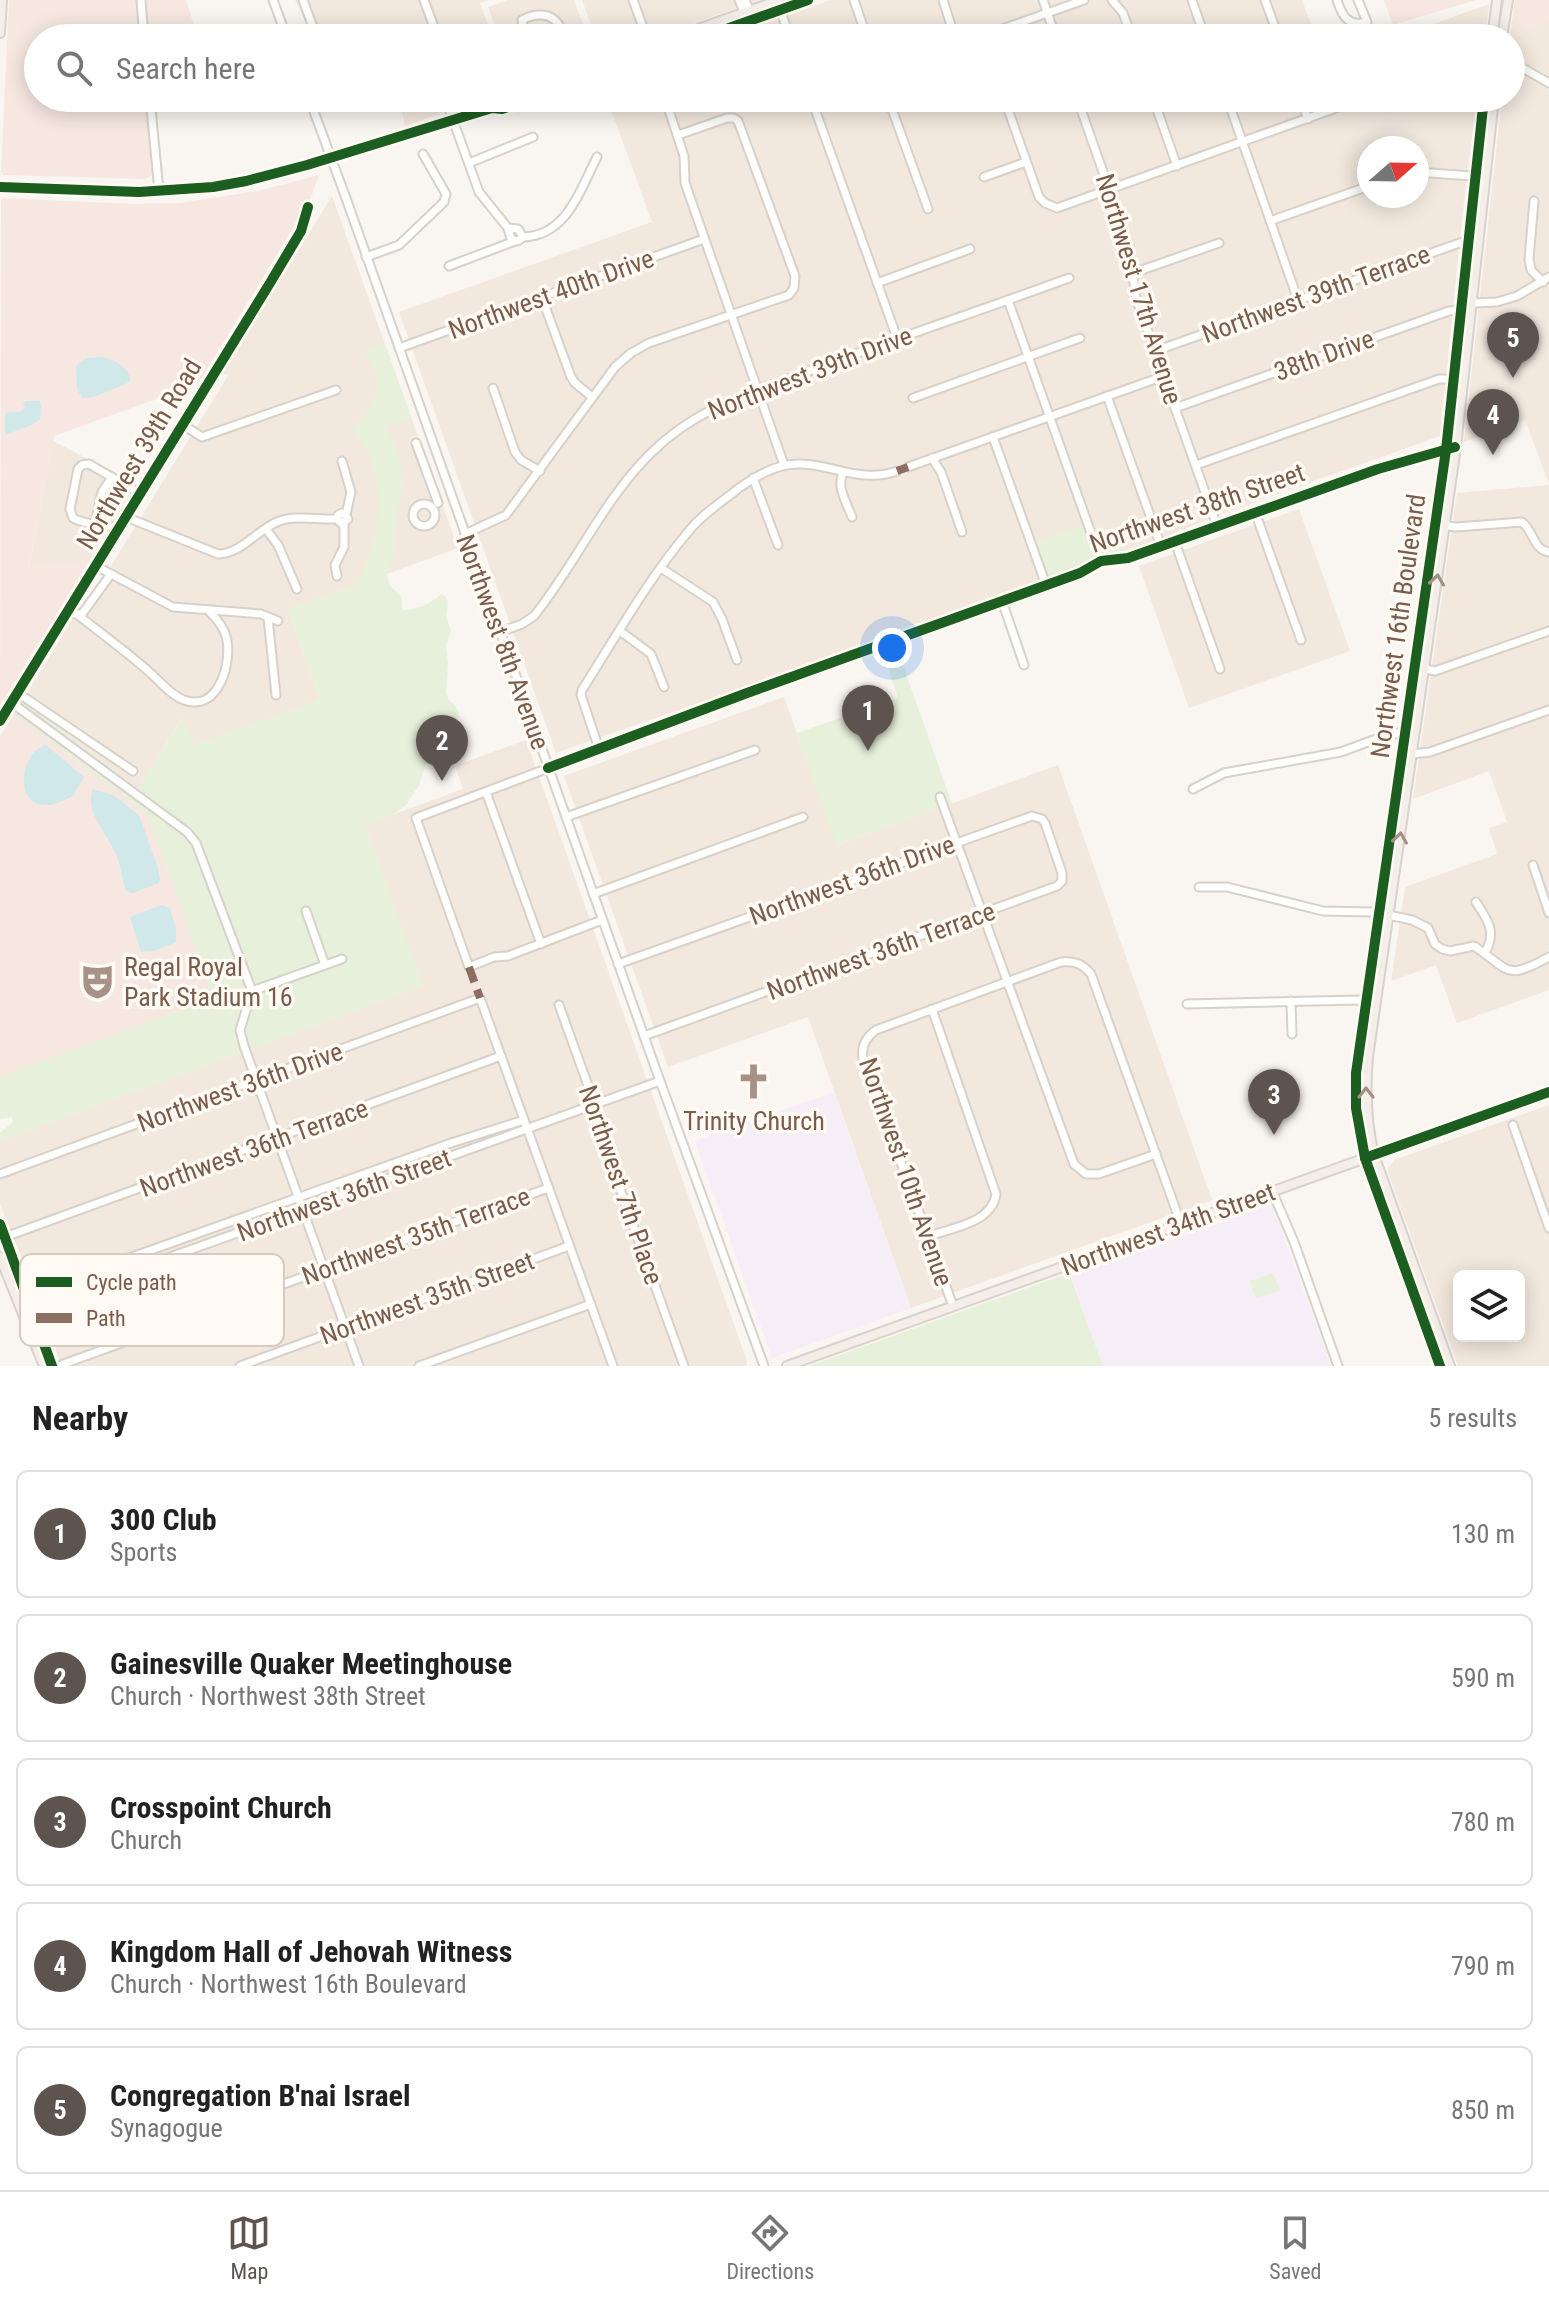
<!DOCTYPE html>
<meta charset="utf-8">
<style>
:root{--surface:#fff;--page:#f2f2f2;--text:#222;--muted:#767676;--line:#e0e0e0;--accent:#5d544f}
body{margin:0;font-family:"Roboto Condensed",sans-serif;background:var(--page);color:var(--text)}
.controls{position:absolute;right:24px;bottom:24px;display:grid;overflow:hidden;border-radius:12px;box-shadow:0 4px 20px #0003}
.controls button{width:72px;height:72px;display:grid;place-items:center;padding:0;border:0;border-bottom:2px solid var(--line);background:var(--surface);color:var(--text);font:40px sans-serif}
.compass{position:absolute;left:1357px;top:136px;width:72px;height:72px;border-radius:50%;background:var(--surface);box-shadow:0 4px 20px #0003;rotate:70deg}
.you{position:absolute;left:892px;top:648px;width:28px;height:28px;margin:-20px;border:6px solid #fff;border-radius:50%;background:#1a73e8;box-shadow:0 0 0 12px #1a73e833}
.badge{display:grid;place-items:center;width:52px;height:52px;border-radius:50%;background:var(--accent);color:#fff;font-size:26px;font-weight:700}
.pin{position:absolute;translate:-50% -66px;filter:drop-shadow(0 2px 4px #0008)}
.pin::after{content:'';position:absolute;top:42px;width:28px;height:24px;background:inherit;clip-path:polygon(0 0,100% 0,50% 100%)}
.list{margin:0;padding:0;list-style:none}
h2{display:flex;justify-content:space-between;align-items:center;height:104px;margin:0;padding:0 32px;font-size:34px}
h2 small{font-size:26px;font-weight:400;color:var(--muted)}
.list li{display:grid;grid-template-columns:52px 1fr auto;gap:24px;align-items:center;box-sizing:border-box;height:128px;margin:0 16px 16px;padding:0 16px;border:2px solid var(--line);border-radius:12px}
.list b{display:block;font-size:30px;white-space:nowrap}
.list p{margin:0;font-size:26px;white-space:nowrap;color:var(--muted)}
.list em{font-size:26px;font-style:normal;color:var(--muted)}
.icon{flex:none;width:44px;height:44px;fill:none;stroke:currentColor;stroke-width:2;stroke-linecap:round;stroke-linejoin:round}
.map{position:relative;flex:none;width:1549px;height:1366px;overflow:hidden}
.search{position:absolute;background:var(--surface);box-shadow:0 4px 20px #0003;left:24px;right:24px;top:24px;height:88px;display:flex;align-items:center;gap:20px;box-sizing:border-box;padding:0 28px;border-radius:44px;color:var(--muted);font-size:30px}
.sheet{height:824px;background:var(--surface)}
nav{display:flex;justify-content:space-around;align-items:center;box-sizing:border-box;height:112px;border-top:2px solid var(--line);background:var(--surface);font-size:22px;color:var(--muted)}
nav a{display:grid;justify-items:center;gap:4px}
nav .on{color:var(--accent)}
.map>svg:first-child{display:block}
.residential{fill:#f2e8de;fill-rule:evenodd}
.commercial{fill:#f6e8e1}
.education{fill:#f6eef6}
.green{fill:#e7f0db}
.water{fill:#d0e8ea}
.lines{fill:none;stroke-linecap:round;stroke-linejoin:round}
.minor-casing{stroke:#d7d1cb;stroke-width:11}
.major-casing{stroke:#dad1cc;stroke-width:12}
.minor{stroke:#fefefd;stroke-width:7}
.major{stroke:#f3eee8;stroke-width:8}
.quiet{stroke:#8d6e63;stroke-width:8;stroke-dasharray:16 8;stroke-linecap:butt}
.cycleway-casing{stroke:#fffaf3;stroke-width:15}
.cycleway{stroke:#1b5e20;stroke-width:10}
.oneway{stroke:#a48f83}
.labels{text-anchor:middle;stroke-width:7;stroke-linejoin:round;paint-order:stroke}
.street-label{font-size:26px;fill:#7a5c4d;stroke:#fffaf3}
.poi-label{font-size:26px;fill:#7a5c4d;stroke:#fffaf3;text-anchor:start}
.key{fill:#fffaf3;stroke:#d7cbc1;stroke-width:2}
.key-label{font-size:22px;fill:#7a5c4d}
</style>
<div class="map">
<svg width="1549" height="1366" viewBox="0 0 1549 1366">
<rect width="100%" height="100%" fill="#f9f5f0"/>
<g class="residential">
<polygon points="295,0 488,0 480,3 493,38 314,38"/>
<polygon points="508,0 574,0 588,38 499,38 488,7"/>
<polygon points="582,0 759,0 651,38 596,38"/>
<polygon points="831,0 1302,0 1316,38 725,38"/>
<polygon points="1489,4 1485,38 1427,38 1423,28"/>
<polygon points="1549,20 1549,484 1525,420 1464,442 1502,98 1511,98 1510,35"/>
<polygon points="399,98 483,98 405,126"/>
<path d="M 607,98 L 1477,98 L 1462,219 L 1440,436 L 1219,515 L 1127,552 L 556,753 L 399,312 L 652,222 ZM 1369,148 L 1417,148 L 1417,196 L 1369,196 Z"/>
<polygon points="332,196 458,548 288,610 320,700 193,746 182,718 138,789 22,701 72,620 109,569 229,374 222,375"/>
<polygon points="53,441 137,484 88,563 29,567"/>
<polygon points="1549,485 1549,990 1457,1023 1436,965 1391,981 1405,887 1497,854 1489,828 1507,822 1489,771 1413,799 1457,493"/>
<polygon points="1299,509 1350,651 1189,708 1139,566"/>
<polygon points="784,697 837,845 1058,765 1212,1200 911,1308 808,1017 668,1067 564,776"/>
<polygon points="526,740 747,1361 746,1366 62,1366 0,1203 0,1141 422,986 365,825 463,789 455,766"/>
<path d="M 1549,1105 L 1549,1366 L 1458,1366 L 1389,1175 L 1388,1168 L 1394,1160 ZM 1459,1276 L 1519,1276 L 1519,1336 L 1459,1336 Z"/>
</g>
<g class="commercial">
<polygon points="9,0 186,0 198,38 38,38 38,98 154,98 163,171 144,179 3,175 1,172"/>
<polygon points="1384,0 1476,0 1393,25"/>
<polygon points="1515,0 1549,0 1549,20 1510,35"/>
<polygon points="319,175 310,200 198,384 54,436 29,566 88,563 0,706 1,201 3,198 132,204 180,203 258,191"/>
<polygon points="14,714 147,814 214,998 0,1077 0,737"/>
</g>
<g class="education">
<polygon points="834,1092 911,1308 772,1358 695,1141"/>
<polygon points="1272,1204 1331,1366 1103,1366 1071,1276"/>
</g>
<g class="green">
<path d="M 385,344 L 411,417 L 386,427 L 399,455 L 403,486 L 396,519 L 395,551 L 387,574 L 390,586 L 402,597 L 402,610 C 416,610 431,604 441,594 L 445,596 L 448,602 L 446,617 L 451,630 L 446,645 L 448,664 L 446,693 L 449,700 L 455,705 L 459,713 L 458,719 L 435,737 L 419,785 L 407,804 L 393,815 L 365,825 L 423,986 L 0,1141 L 0,1133 L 13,1122 L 12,1117 L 0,1119 L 0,1077 L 214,998 L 147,814 L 14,714 L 22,701 L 138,789 L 183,717 L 193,745 L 320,700 L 288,610 L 356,585 C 378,549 385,496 370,456 C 365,445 357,439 352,429 C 376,404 389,382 363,352 Z"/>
<polygon points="1085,525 1095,533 1117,525 1127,552 1094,557 1045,578 1033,543"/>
<polygon points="899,654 952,804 836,845 797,733 898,698 885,659"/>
<polygon points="1069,1273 1103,1366 809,1366"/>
<polygon points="1273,1273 1280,1290 1256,1299 1250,1281"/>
</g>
<g class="water">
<path d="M 103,357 C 116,360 131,369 130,382 L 94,397 L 82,398 L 77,389 L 76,366 L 86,358 Z"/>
<polygon points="26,401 39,401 41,405 40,419 32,425 5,435 5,414 7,412 19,412 25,408 23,403"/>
<path d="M 46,745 L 84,777 L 73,796 C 64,800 52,807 42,805 C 13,801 22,750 46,745 Z"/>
<path d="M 93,789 L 113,795 L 139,815 L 157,865 L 160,879 L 159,883 L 133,893 L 126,891 C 122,879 121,866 116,854 C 108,835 83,810 93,789 Z"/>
<polygon points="162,905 170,908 176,929 176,942 155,951 141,952 130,917"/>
</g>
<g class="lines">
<defs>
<g id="minor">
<polyline points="141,0 144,38"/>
<polyline points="273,0 287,38"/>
<polyline points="303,0 317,38"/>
<polyline points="424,0 438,38"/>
<polyline points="633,0 647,38"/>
<polyline points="739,0 746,17"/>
<polyline points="745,0 753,19"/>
<polyline points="854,0 867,38"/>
<polyline points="943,0 955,38"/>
<polyline points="1043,0 1056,38"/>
<polyline points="1112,0 1123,13 1132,38"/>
<polyline points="1192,0 1205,38"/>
<polyline points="1265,0 1279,38"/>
<path d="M 1337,0 C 1342,16 1348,27 1367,22 L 1358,0"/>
<polyline points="779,6 790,38"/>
<path d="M 525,38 L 522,20 C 534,13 551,12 559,25 L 556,38"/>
<polyline points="977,38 1084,0"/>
<polyline points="1511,65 1521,67 1549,83"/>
<polyline points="150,98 159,191"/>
<polyline points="309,98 347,201 660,1081 764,1366"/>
<polyline points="447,98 449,109 479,192 508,228 511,239 518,241 523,237 518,229 508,228"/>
<polyline points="665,98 684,156 685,183 784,465"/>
<polyline points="811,98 897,338"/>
<polyline points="888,98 928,209"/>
<polyline points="965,98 977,106 1005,98"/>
<polyline points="1004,98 1039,197 1045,203 1057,208 1364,98"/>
<polyline points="1077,98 1129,246 1136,298 1217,526"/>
<polyline points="1153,98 1177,166"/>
<polyline points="1227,98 1298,300"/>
<polyline points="1300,98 1308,119"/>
<polyline points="469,163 533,137"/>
<polyline points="1417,172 1485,177"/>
<polyline points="984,177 1026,162"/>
<polyline points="1534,201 1529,259 1531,270 1543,282"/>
<polyline points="1270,221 1369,186"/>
<path d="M 523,237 C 567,236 580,190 597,157"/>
<polyline points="366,257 399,245 444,202 446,194 423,154"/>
<polyline points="449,266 515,241"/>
<polyline points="1133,273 1219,243"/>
<polyline points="877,283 970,249"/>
<polyline points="542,298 571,377 575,383 592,397"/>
<polyline points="1008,300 1101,561"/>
<polyline points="399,348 704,239"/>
<polyline points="1155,351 1468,240 1474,240"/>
<polyline points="493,388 515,452 521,460 540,471"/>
<polyline points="1107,396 1161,546"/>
<polyline points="913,398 1080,338"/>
<polyline points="1175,408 1449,311 1461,310 1472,303 1497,302 1517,296 1549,277"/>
<polyline points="183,425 202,437 336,390"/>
<polyline points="993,437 1046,585"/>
<polyline points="416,443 438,503"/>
<polyline points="932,458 941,472 962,532"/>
<polyline points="342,461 351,492 346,515"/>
<polyline points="1196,465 1439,379 1459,379"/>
<polyline points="908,467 1164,376"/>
<path d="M 843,473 C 836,487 847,503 852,517"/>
<polyline points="753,478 778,545"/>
<circle cx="424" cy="515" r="11"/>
<polyline points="1255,512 1301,640"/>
<path d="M 126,517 L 218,554 C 241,554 258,529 279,521 C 297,515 318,520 337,519 L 342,524 L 348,519 L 342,513 L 338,515 L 337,519"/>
<polyline points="95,523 102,492 112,477"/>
<path d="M 1441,525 L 1456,527 L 1522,522 C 1534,531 1533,550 1549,552"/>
<path d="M 119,529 C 104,523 87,526 73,518 L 70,509 L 78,469 L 82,465 L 89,464 L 141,494"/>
<polyline points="266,529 278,545 297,589"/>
<polyline points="465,534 506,515 615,367 631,353 649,343 789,295 794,288 795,276 738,121 734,118 727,118 678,135"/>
<polyline points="1175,542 1220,669"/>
<polyline points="96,566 173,607 261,614 278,621"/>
<polyline points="661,568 713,602 722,619 737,660"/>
<polyline points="337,576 335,565 344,547 344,524"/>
<polyline points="1002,601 1024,665"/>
<polyline points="75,614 82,614 111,574"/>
<path d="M 78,615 C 101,633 124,650 146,669 C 157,678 170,695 184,700 C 219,713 233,661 226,636 C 223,626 216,618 209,611"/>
<polyline points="268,618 276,695"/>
<polyline points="620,631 651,654 664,687"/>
<path d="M 500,632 L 522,624 L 534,616 C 576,564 603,500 651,453 C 699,405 755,392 817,368 C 900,337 985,309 1069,278"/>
<polyline points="1421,668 1435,671 1549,631"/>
<polyline points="18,693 133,771"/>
<polyline points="12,703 187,832 196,843 252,991"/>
<polyline points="0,721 270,283 301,231 308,207"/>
<path d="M 599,749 L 581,695 L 582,690 C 615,638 649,578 688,532 C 702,514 722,502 739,488 C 753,478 766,470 782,466 C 821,456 856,486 897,471"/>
<polyline points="1412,754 1430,752 1549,710"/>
<polyline points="1193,789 1224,773 1341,752 1376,739 1410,730"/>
<polyline points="486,792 541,944"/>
<polyline points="940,797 1074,1164 1086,1174 1099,1174 1156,1154"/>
<polyline points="566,817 755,750"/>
<polyline points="1533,865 1549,913"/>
<path d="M 1199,887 L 1227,887 L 1323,911 L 1373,912 L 1412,920 L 1428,928 L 1435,944 L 1442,949 L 1450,951 L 1474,946 C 1511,971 1505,981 1549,957"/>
<polyline points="593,894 803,817"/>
<path d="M 1476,902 C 1488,921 1497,931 1485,953"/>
<polyline points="306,911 325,965"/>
<polyline points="602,920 508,956 494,957 469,967 416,818 747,693 1080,573 1101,561 1128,558 1378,469 1448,449"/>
<polyline points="342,959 252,991 240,1030 244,1046 359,1366"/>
<polyline points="618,964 1032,816 1042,819 1045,823 1062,873 1062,881 1057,886 644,1036"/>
<polyline points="1291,1001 1292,1034"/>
<polyline points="1187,1004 1360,1000 1376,1002"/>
<polyline points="559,1005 595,1105 611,1164 684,1366"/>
<polyline points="1513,1125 1549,1228"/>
<polyline points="0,1174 480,998 613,1366"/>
<polyline points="1272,1191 1294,1242 1338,1366"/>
<path d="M 929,1236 C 952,1228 992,1223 996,1194 L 932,1009"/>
<polyline points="5,1237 501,1056"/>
<polyline points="69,1292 76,1278 84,1274 451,1143 524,1120"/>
<polyline points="19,1301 53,1291 69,1292 78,1290 290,1214 302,1208 309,1207 660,1081"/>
<path d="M 953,1306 L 863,1058 C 861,1046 866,1037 876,1030 L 1061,962 C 1074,961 1082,963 1091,974 L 1181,1224"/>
<polyline points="27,1308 56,1298 61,1292"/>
<polyline points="58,1366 548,1188"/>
<polyline points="240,1366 569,1246"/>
<polyline points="419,1366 591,1304"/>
</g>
<g id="major">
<polyline points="0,33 2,0"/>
<polyline points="673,38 779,0"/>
<polyline points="701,38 808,0"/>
<polyline points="1492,38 1497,0"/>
<polyline points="1502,38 1508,0"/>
<polyline points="492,108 498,100 502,98"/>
<polyline points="0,187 139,192 213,187 246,181 307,165 492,108 502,109 533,98"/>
<polyline points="0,1224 52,1366"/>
<polyline points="0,1257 44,1366"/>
<polyline points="787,1366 1549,1092"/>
<polyline points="1440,1366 1365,1158 1356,1108 1356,1073 1446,450 1484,98"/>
<path d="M 1450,1366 L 1374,1155 C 1366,1122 1365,1091 1368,1057 L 1456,447 L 1494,98"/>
</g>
</defs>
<use href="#minor" class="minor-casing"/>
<use href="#major" class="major-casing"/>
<use href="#minor" class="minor"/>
<use href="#major" class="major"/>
<g class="quiet">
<polyline points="897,471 908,467"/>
<polyline points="469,967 480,998"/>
</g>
<defs>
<g id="cycleway">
<polyline points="701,38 808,0"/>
<polyline points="0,187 139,192 213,187 246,181 307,165 492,108 502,109 533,98"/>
<polyline points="0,721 270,283 301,231 308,207"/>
<polyline points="548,768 747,693 1080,573 1101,561 1128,558 1378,469 1455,447"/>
<polyline points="1365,1158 1549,1092"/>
<polyline points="0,1224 52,1366"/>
<polyline points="1440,1366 1365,1158 1356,1108 1356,1073 1446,450 1484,98"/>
</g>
</defs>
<use href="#cycleway" class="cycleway-casing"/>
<use href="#cycleway" class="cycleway"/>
</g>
<defs><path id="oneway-chevron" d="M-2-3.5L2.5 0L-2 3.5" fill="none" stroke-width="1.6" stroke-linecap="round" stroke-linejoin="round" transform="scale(2)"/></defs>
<g class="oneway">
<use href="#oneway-chevron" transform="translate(1437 580) rotate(-82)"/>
<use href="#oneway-chevron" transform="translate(1400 838) rotate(-82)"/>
<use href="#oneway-chevron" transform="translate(1366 1093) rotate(-90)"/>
</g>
<defs>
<symbol id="theatre-bare" viewBox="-9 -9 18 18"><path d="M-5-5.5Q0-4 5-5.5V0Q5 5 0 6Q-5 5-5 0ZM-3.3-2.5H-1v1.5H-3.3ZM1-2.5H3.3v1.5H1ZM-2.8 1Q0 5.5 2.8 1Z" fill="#a69286" stroke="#fffaf3" stroke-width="2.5" paint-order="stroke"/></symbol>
<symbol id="church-bare" viewBox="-9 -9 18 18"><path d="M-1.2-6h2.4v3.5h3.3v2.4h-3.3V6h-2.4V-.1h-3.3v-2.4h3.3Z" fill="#a69286" stroke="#fffaf3" stroke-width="2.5" paint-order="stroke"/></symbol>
</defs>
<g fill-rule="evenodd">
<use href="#theatre-bare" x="72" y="956" width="51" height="51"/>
<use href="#church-bare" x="728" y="1056" width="51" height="51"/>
</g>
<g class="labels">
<g class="street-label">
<text transform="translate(1139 289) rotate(73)" y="9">Northwest 17th Avenue</text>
<text transform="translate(551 294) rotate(-20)" y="9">Northwest 40th Drive</text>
<text transform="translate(1316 294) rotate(-20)" y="9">Northwest 39th Terrace</text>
<text transform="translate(1324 355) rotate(-20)" y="9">38th Drive</text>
<text transform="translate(810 373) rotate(-21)" y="9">Northwest 39th Drive</text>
<text transform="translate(139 454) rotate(-59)" y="9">Northwest 39th Road</text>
<text transform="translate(1197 508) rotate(-19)" y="9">Northwest 38th Street</text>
<text transform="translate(1398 626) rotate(-82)" y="9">Northwest 16th Boulevard</text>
<text transform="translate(503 642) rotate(70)" y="9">Northwest 8th Avenue</text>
<text transform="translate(852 880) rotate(-20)" y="9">Northwest 36th Drive</text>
<text transform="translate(881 951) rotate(-20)" y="9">Northwest 36th Terrace</text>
<text transform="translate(240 1087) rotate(-20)" y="9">Northwest 36th Drive</text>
<text transform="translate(254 1148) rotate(-20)" y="9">Northwest 36th Terrace</text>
<text transform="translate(906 1172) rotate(71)" y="9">Northwest 10th Avenue</text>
<text transform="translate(621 1185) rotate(71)" y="9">Northwest 7th Place</text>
<text transform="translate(344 1195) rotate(-20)" y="9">Northwest 36th Street</text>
<text transform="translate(1168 1229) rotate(-20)" y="9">Northwest 34th Street</text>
<text transform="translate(416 1236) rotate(-20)" y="9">Northwest 35th Terrace</text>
<text transform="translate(427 1298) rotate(-20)" y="9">Northwest 35th Street</text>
</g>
<g class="poi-label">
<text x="124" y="976">Regal Royal<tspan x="124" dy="30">Park Stadium 16</tspan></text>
<text x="754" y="1130" text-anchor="middle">Trinity Church</text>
</g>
</g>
<rect x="20" y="1254" width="264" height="92" rx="12" class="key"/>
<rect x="36" y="1277" width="36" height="10" fill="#1b5e20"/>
<rect x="36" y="1313" width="36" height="10" fill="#8d6e63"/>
<g class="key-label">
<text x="86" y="1290">Cycle path</text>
<text x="86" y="1326">Path</text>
</g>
</svg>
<div class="controls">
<button><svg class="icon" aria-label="layers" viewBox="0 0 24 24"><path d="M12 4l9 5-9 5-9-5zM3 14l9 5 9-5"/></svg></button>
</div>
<svg class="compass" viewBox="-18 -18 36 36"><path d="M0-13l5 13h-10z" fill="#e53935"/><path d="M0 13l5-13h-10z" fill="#767676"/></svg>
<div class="you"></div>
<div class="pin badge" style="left:868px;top:751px">1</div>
<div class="pin badge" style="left:442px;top:781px">2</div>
<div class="pin badge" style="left:1274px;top:1135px">3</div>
<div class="pin badge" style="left:1493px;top:455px">4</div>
<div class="pin badge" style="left:1513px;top:378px">5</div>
<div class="search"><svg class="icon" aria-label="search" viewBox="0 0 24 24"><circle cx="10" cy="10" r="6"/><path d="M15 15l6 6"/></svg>Search here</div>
</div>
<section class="sheet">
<h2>Nearby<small>5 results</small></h2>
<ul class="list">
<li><span class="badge">1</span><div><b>300 Club</b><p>Sports</p></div><em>130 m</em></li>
<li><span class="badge">2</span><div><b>Gainesville Quaker Meetinghouse</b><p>Church · Northwest 38th Street</p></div><em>590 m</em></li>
<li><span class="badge">3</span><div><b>Crosspoint Church</b><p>Church</p></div><em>780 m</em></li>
<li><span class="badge">4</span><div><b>Kingdom Hall of Jehovah Witness</b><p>Church · Northwest 16th Boulevard</p></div><em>790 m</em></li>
<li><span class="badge">5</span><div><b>Congregation B'nai Israel</b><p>Synagogue</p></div><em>850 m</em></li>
</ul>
</section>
<nav>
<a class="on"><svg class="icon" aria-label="map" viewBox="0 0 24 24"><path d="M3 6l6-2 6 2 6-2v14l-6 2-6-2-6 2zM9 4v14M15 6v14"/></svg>Map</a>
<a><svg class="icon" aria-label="directions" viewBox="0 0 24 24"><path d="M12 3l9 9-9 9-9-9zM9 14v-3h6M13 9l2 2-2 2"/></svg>Directions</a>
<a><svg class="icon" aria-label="saved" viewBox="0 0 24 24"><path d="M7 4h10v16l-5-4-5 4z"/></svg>Saved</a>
</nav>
